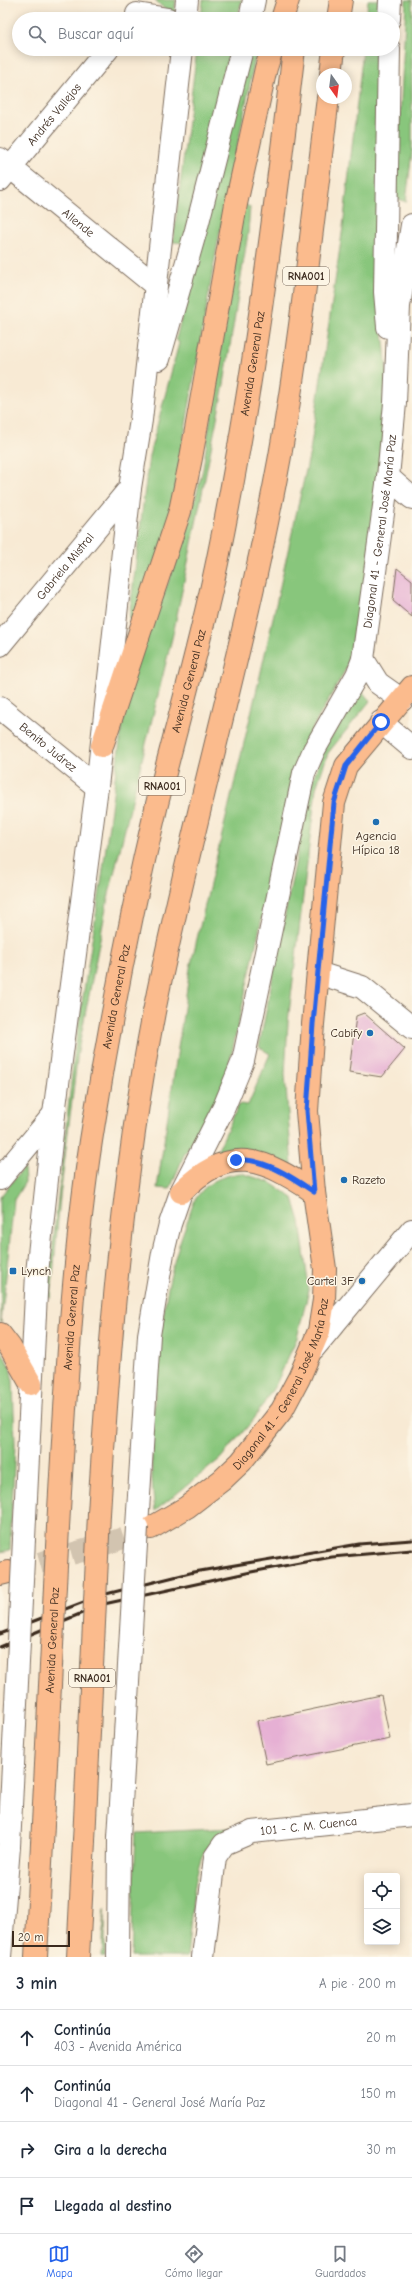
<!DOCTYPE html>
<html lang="es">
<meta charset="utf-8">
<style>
:root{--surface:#fff;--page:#f2f2f3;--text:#1f2937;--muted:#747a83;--line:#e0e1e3;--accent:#2563eb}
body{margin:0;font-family:"Comic Neue",sans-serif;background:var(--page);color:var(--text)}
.controls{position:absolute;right:12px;bottom:12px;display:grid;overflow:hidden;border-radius:4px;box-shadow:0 2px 10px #0003}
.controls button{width:36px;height:36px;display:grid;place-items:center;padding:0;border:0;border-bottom:1px solid var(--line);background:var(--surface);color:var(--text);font:20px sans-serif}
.compass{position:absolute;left:316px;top:68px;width:36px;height:36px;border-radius:50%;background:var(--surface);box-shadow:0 2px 10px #0003;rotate:166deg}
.scale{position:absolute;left:12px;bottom:10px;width:58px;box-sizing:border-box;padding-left:4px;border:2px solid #3b2a1e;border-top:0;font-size:11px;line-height:14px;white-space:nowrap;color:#3b2a1e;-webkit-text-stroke:3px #fcf5e5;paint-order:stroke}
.stop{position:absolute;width:12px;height:12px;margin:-9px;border:3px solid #2563eb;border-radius:50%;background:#fff}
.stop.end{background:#2563eb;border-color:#fff;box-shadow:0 1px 4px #0008}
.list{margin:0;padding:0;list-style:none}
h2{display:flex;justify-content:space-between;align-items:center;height:52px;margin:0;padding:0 16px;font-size:17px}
h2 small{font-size:13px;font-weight:400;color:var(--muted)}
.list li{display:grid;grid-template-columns:26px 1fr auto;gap:12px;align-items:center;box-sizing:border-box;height:56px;padding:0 16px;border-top:1px solid var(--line)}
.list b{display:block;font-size:15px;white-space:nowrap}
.list p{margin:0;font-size:13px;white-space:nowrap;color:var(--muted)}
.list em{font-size:13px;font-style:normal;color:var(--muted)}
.icon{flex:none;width:22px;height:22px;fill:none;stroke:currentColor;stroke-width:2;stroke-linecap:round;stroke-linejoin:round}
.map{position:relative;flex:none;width:412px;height:1957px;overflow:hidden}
.search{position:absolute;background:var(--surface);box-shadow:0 2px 10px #0003;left:12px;right:12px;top:12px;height:44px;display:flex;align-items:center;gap:10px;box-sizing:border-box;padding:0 14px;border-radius:22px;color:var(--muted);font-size:15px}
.sheet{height:276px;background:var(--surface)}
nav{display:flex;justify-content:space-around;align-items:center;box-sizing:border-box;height:56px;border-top:1px solid var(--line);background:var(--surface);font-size:11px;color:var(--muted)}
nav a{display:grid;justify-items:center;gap:2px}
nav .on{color:var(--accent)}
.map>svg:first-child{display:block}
.green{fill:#88c67c;stroke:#62784d}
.building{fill:#e6b0d4}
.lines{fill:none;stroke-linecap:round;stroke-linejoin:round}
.major-tunnel{stroke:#d2c4b0;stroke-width:22;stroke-dasharray:22 11;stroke-linecap:butt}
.minor-casing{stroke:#7d6d5e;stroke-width:24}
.major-casing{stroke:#7d6d5e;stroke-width:24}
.highway-casing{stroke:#7d6d5e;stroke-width:24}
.minor{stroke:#fff;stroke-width:22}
.major{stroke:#fbbb8d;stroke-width:22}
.highway{stroke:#fbbb8d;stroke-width:22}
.rail{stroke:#3b2a1e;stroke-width:3}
.minor-bridge-casing{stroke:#7d6d5e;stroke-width:24;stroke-linecap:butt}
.highway-bridge-casing{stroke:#7d6d5e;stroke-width:24;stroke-linecap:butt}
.minor-bridge{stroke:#fff;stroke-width:22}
.highway-bridge{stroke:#fbbb8d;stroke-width:22}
.route{stroke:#2563eb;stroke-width:5}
.poi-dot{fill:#1f6fb2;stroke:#fcf5e5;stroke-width:1.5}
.labels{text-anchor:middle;stroke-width:3;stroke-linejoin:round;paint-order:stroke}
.shield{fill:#fcf5e5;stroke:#75675a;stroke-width:1}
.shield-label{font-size:11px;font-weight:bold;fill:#3b2a1e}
.street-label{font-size:12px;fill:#3b2a1e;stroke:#fcf5e5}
.poi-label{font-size:12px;fill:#3b2a1e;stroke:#fcf5e5;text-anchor:end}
</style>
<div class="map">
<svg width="412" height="1957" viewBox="0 0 412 1957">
<rect width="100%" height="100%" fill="#fcf5e5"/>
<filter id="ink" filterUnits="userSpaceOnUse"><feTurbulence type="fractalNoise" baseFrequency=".025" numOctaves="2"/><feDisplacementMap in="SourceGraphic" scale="8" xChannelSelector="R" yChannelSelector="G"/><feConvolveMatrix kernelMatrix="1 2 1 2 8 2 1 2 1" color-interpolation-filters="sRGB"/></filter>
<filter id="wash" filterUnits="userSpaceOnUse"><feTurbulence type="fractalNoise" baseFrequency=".012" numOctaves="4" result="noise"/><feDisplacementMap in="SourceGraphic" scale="16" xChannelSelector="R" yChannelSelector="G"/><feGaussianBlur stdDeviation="0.9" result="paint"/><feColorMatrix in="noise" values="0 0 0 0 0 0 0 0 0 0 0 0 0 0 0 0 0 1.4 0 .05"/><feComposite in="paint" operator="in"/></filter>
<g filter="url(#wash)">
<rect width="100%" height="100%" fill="#f8ead4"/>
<g class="green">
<polygon points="155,0 176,0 174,18"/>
<polygon points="203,0 242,0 237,19 201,19"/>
<polygon points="368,0 381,0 381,19 366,19"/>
<polygon points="406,0 412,0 412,151 406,202 396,198"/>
<polygon points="197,49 230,49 184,243 173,242"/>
<polygon points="250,49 257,49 218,241 168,528 135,620 129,619 149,456 179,343 176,339"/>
<polygon points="363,49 381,49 380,302 389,392 361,642 299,752 232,1052 223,1084 208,1118 184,1155 170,1189 157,1188 190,968 260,676 310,452 343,227"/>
<polygon points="244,204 250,207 248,233 224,384 193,538 173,634 108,898 78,1051 60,1197 51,1298 47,1296 75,1047 102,877 125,703 139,657 186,536 203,469 225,317"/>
<polygon points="362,691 370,701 328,753 316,788 288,1022 285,1074 292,1166 217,1152 239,1104 248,1105 270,1054 259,1047 310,788 324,748"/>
<polygon points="24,1167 25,1182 14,1200 1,1323 0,1197"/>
<path d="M 241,1173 L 269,1182 L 293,1198 L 300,1221 L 309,1290 L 297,1338 L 276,1384 L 254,1419 L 220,1459 L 155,1511 C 149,1469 152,1425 156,1383 C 161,1326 166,1276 187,1222 C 190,1214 193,1201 199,1194 C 210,1180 223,1176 241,1173 Z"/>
<polygon points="0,1348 10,1367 13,1381 15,1444 10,1550 0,1552"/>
<path d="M 231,1828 C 221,1835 210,1841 204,1852 C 193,1871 190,1933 187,1957 L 131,1957 L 136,1833 Z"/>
<polygon points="105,1908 105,1957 102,1957"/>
</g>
<g id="blocks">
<g class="building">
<polygon points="397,568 412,580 412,617 393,601"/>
<polygon points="364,1013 405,1049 382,1077 349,1072 356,1016"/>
<polygon points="381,1695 390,1739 266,1764 257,1721"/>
</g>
</g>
</g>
<g filter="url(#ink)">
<use href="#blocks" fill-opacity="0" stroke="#7d6d5e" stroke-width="1"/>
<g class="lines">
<polyline class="major-tunnel" points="8,1572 106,1544 151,1528"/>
<defs>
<g id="minor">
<polyline points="137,14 168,19"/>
<polyline points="185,19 187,0"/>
<polyline points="250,19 254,0"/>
<polyline points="389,19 390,0"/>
<path id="s1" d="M 0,159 L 156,286"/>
<path id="s2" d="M 0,180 L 108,49"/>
<polyline points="388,327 385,292 389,49"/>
<polyline points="159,359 196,230 242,49"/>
<polyline points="388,477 412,498"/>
<path id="s3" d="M 0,645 L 130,488"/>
<polyline points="363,659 378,683 402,700"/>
<path id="s4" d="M 0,708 L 97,787"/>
<polyline points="381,722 412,748"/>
<polyline points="318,973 362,987 412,1028"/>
<polyline points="0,1179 54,1114"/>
<polyline points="314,1348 412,1230"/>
<path id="s5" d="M 137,1527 L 149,1335 L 163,1253 L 170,1224 L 181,1192 L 224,1107 L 243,1061 L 304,773 L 314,750 L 357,675 L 363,659 L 388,477 L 395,403 L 399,306 L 412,225"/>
<polyline points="24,1539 37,1273 54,1114 97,787 130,488 141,420 182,49"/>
<polyline points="0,1957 9,1847"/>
<polyline points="118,1957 119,1838"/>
<path id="s6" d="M 203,1957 L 215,1857 L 224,1844 L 252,1832 L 412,1815"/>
</g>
<g id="major">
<path d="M 181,1192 C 229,1143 263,1158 314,1192"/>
<polyline points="0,1334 10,1347 31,1384"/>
<path id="s7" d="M 151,1528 L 187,1507 L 222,1480 L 241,1462 L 282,1410 L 299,1378 L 319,1331 L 324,1300 L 325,1269 L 314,1192 L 307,1111 L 313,1024 L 334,803 L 346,766 L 412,687"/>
<polyline points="0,1574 8,1572"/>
</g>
<g id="highway">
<polyline points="282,19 288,0"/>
<polyline points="338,19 341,0"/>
<polyline points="331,74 334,49"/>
<polyline points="102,746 180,511 191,458 236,204 266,68 272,49"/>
<path d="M 99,1514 C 109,1346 122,1178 154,1012 C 191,825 246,643 280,456 C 301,337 313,217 328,98"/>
<path id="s8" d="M 58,1527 C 66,1392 72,1256 94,1122 C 111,1016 132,909 157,804 C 177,724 200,644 217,563 C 252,393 274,221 294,49"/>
<polyline points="36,1957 42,1844"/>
<polyline points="78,1957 84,1841"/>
</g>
</defs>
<use href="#minor" class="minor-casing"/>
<use href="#major" class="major-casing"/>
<use href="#highway" class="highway-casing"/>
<use href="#minor" class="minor"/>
<use href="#major" class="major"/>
<use href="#highway" class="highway"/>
<g class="rail">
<polyline points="0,1634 102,1595 194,1572 359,1544 412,1540"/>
<polyline points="0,1647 104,1604 251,1572 332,1557 412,1550"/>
</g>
<defs>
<g id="minor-bridge">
<polyline points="119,1838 137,1527"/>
<polyline points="9,1847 24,1539"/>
</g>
<g id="highway-bridge">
<polyline points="84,1841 99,1514"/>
<path id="s9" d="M 42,1844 L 58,1527"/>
</g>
</defs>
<use href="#minor-bridge" class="minor-bridge-casing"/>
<use href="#highway-bridge" class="highway-bridge-casing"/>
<use href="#minor-bridge" class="minor-bridge"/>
<use href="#highway-bridge" class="highway-bridge"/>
</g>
</g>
<g class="lines" filter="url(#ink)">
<path class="route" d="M 236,1160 C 264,1158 292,1177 314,1192 L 307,1111 L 313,1024 L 334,803 L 346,766 L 381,722"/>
</g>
<g class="poi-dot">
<circle cx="376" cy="822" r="4"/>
<circle cx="370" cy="1033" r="4"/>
<circle cx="344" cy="1180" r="4"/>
<rect x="9" y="1267" width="8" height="8" rx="2"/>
<circle cx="362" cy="1281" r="4"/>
</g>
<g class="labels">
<g class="shield">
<rect x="283" y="267" width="46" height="18" rx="3"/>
<rect x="139" y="777" width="46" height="18" rx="3"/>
<rect x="69" y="1669" width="46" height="18" rx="3"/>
</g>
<g class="shield-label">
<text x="306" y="280">RNA001</text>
<text x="162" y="790">RNA001</text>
<text x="92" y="1682">RNA001</text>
</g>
<g class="street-label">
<text dy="4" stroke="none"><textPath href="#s2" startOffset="85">Andrés Vallejos</textPath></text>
<text dy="4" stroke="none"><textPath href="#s1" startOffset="101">Allende</textPath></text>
<text dy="4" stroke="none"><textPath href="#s8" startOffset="1182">Avenida General Paz</textPath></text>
<text dy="4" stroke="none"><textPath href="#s5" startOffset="1036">Diagonal 41 - General José María Paz</textPath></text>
<text dy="4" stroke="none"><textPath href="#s3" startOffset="102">Gabriela Mistral</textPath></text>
<text dy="4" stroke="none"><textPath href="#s8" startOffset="858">Avenida General Paz</textPath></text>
<text dy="4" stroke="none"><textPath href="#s4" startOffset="62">Benito Juárez</textPath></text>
<text dy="4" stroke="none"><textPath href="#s8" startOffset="534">Avenida General Paz</textPath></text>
<text dy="4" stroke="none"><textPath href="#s8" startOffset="210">Avenida General Paz</textPath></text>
<text dy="4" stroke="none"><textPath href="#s7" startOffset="201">Diagonal 41 - General José María Paz</textPath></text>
<text dy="4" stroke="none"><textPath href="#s9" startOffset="204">Avenida General Paz</textPath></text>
<text dy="4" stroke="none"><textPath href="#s6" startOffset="204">101 - C. M. Cuenca</textPath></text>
</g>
<g class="poi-label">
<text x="376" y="840" text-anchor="middle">Agencia<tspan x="376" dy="14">Hípica 18</tspan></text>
<text x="362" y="1037">Cabify</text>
<text x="352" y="1184" text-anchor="start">Razeto</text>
<text x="21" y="1275" text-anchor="start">Lynch</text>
<text x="354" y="1285">Cartel 3F</text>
</g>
</g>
</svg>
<div class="controls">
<button><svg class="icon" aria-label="locate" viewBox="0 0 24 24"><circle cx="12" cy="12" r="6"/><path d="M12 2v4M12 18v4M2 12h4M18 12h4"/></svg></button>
<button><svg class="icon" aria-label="layers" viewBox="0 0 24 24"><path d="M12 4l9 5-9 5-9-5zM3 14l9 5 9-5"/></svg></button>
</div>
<svg class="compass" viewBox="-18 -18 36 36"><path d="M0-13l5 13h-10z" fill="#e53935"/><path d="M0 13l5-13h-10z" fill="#747a83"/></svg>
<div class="scale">20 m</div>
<div class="stop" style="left:381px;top:722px"></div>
<div class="stop end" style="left:236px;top:1160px"></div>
<div class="search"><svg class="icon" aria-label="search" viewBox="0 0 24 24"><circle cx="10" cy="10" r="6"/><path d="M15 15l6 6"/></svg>Buscar aquí</div>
</div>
<section class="sheet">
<h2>3 min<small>A pie · 200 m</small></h2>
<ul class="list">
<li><svg class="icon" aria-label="ahead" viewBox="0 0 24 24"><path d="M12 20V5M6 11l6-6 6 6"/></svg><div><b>Continúa</b><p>403 - Avenida América</p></div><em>20 m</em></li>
<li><svg class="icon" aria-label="ahead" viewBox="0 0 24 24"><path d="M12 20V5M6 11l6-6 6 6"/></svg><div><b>Continúa</b><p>Diagonal 41 - General José María Paz</p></div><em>150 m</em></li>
<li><svg class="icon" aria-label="right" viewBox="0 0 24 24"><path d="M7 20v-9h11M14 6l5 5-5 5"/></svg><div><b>Gira a la derecha</b></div><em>30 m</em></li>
<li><svg class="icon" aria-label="arrive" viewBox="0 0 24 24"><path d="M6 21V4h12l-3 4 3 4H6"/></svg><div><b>Llegada al destino</b></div></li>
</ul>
</section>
<nav>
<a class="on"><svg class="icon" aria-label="map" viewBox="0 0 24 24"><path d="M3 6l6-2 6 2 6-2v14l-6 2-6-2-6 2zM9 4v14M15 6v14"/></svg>Mapa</a>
<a><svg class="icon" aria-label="directions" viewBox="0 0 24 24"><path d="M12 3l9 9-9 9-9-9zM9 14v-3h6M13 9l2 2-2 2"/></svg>Cómo llegar</a>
<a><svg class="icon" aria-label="saved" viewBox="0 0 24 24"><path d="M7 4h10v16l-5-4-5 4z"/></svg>Guardados</a>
</nav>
